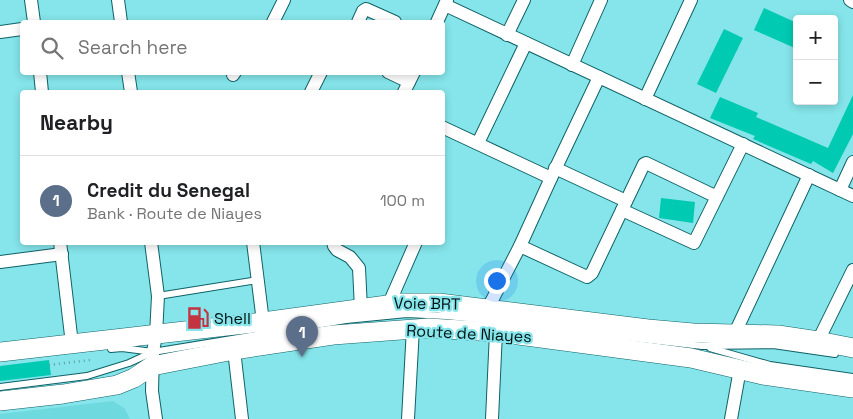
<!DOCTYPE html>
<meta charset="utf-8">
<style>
:root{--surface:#fff;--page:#f6f6f6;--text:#202124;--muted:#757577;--line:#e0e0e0;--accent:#c33341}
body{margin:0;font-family:"Space Grotesk",sans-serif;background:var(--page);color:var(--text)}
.controls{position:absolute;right:15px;top:15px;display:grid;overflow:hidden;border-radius:5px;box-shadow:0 2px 8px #0003}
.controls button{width:45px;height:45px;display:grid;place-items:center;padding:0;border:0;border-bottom:1px solid var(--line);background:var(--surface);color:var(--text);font:25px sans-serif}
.you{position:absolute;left:496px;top:280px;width:18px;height:18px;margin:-12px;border:4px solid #fff;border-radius:50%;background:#1a73e8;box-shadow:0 0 0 8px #1a73e833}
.badge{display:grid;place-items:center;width:32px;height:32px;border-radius:50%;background:var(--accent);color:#fff;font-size:16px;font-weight:700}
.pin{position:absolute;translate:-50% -41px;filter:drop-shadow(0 1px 2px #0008)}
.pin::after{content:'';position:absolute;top:26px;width:18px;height:15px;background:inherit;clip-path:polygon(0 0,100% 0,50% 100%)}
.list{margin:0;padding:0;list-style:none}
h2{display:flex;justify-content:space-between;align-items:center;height:65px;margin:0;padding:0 20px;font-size:21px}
h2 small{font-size:16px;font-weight:400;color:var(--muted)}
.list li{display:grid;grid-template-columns:32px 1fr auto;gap:15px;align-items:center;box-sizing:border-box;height:90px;padding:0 20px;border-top:1px solid var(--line)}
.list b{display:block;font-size:19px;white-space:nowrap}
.list p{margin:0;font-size:16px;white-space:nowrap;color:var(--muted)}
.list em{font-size:16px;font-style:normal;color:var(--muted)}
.icon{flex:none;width:28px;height:28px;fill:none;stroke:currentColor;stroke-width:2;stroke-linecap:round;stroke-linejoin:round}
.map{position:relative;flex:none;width:853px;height:419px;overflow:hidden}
.search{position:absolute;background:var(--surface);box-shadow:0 2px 8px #0003;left:20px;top:20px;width:425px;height:55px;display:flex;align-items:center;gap:12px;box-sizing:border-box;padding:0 18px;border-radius:5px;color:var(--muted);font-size:19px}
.panel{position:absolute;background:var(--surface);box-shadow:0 2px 8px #0003;left:20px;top:90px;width:425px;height:155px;border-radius:5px}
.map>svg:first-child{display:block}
.built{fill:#6edae0}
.building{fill:#00cab2}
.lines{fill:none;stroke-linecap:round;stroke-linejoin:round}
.lane-casing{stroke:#0f6267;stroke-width:8}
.street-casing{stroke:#0f6267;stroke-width:14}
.primary-casing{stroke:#0f6267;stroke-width:20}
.path{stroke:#5aa0a4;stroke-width:2.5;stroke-dasharray:1 4;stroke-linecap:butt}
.lane{stroke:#fff;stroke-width:6}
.street{stroke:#fff;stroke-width:12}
.primary{stroke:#fff;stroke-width:19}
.labels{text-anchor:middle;stroke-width:4.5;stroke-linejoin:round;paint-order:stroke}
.street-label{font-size:16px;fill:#001113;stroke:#85e5ea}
.poi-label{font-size:16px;fill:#001113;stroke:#85e5ea;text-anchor:start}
</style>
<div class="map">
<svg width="853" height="419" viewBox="0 0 853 419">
<rect width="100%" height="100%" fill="#85e5ea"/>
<polygon class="built" points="113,401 125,409 130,419 0,419 0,414"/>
<g class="building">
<polygon points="764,8 797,23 797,49 754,30"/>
<polygon points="724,29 743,38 716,93 697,84"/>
<polygon points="853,95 853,134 833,173 813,161 811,164 753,139 755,136 710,118 720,97 758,113 756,117 828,148"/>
<polygon points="661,198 695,202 693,223 659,218"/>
<polygon points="49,360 51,375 0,381 0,366"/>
</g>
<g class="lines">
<defs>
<g id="lane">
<polyline points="158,296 258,280"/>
<polyline points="710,348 770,365 853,377"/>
<polyline points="111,349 122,348 153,352 346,320 407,314 446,316 508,322 615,336 702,346 773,345 835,354"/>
<polyline points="0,387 87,376 129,363 153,352"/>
</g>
<g id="street">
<polyline points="31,0 34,22"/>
<polyline points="118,0 121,22"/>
<polyline points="850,0 853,2"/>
<polyline points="445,5 853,196"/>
<polyline points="273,22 284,0"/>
<polyline points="358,22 363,11 366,9 395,22"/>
<polyline points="437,22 447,0"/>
<polyline points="0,32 22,29"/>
<polyline points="507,35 524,0"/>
<polyline points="572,65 601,0"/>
<polyline points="40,72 42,92"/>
<polyline points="128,72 131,92"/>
<polyline points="388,72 409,82"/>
<polyline points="233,75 235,72"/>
<polyline points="311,92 321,72"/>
<polyline points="404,92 414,72"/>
<polyline points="645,99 691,0"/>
<polyline points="442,127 551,178"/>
<polyline points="478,143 526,43"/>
<polyline points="555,168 626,201"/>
<polyline points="840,190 853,162"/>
<polyline points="717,197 646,163 644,164 622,210 694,243 743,144"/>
<polyline points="60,242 72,344"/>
<polyline points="151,242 158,296 156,335 153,352 152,391 156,419"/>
<polyline points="253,242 263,322"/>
<polyline points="333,242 334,246 337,250 350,257 359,268 361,309"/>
<polyline points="520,246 587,277 592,273 622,210"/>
<polyline points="0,262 62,254"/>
<polyline points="388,306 416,242"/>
<polyline points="488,308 520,246 551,178 599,77"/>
<polyline points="734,335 809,175"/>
<polyline points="818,341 853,270"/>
<polyline points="234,350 242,419"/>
<polyline points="408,419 413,328"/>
<polyline points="492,419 496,332"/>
<polyline points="731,419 740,369"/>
</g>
<g id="primary">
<polyline points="0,352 263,322 402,303 439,303 648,329 693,333 778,335 818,341 853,348"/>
<polyline points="0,401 63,394 117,385 134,378 152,366 234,350 333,335 428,328 496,332 691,358 763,375 853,388"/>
</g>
</defs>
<use href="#lane" class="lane-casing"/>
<use href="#street" class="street-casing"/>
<use href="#primary" class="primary-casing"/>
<polyline class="path" points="49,365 90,360"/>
<use href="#lane" class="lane"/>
<use href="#street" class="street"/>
<use href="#primary" class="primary"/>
</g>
<defs>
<symbol id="fuel-bare" viewBox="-9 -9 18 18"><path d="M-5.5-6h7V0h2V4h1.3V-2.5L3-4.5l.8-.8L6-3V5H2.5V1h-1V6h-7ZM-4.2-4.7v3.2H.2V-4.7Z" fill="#c33341" stroke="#85e5ea" stroke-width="2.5" paint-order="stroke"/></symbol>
</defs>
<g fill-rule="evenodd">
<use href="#fuel-bare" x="182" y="302" width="32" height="32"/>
</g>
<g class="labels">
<g class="street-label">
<text transform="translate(427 303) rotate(1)" y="6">Voie BRT</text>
<text transform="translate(469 333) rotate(3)" y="6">Route de Niayes</text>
</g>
<g class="poi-label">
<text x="214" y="324">Shell</text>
</g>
</g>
</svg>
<div class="controls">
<button>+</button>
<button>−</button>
</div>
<div class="you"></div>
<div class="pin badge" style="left:302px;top:357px;background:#5c6f8a">1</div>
<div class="search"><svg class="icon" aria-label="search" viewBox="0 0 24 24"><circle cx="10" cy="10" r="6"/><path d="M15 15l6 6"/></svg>Search here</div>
<section class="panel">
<h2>Nearby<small></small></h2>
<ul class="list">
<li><span class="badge" style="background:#5c6f8a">1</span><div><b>Credit du Senegal</b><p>Bank · Route de Niayes</p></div><em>100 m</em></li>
</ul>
</section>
</div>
